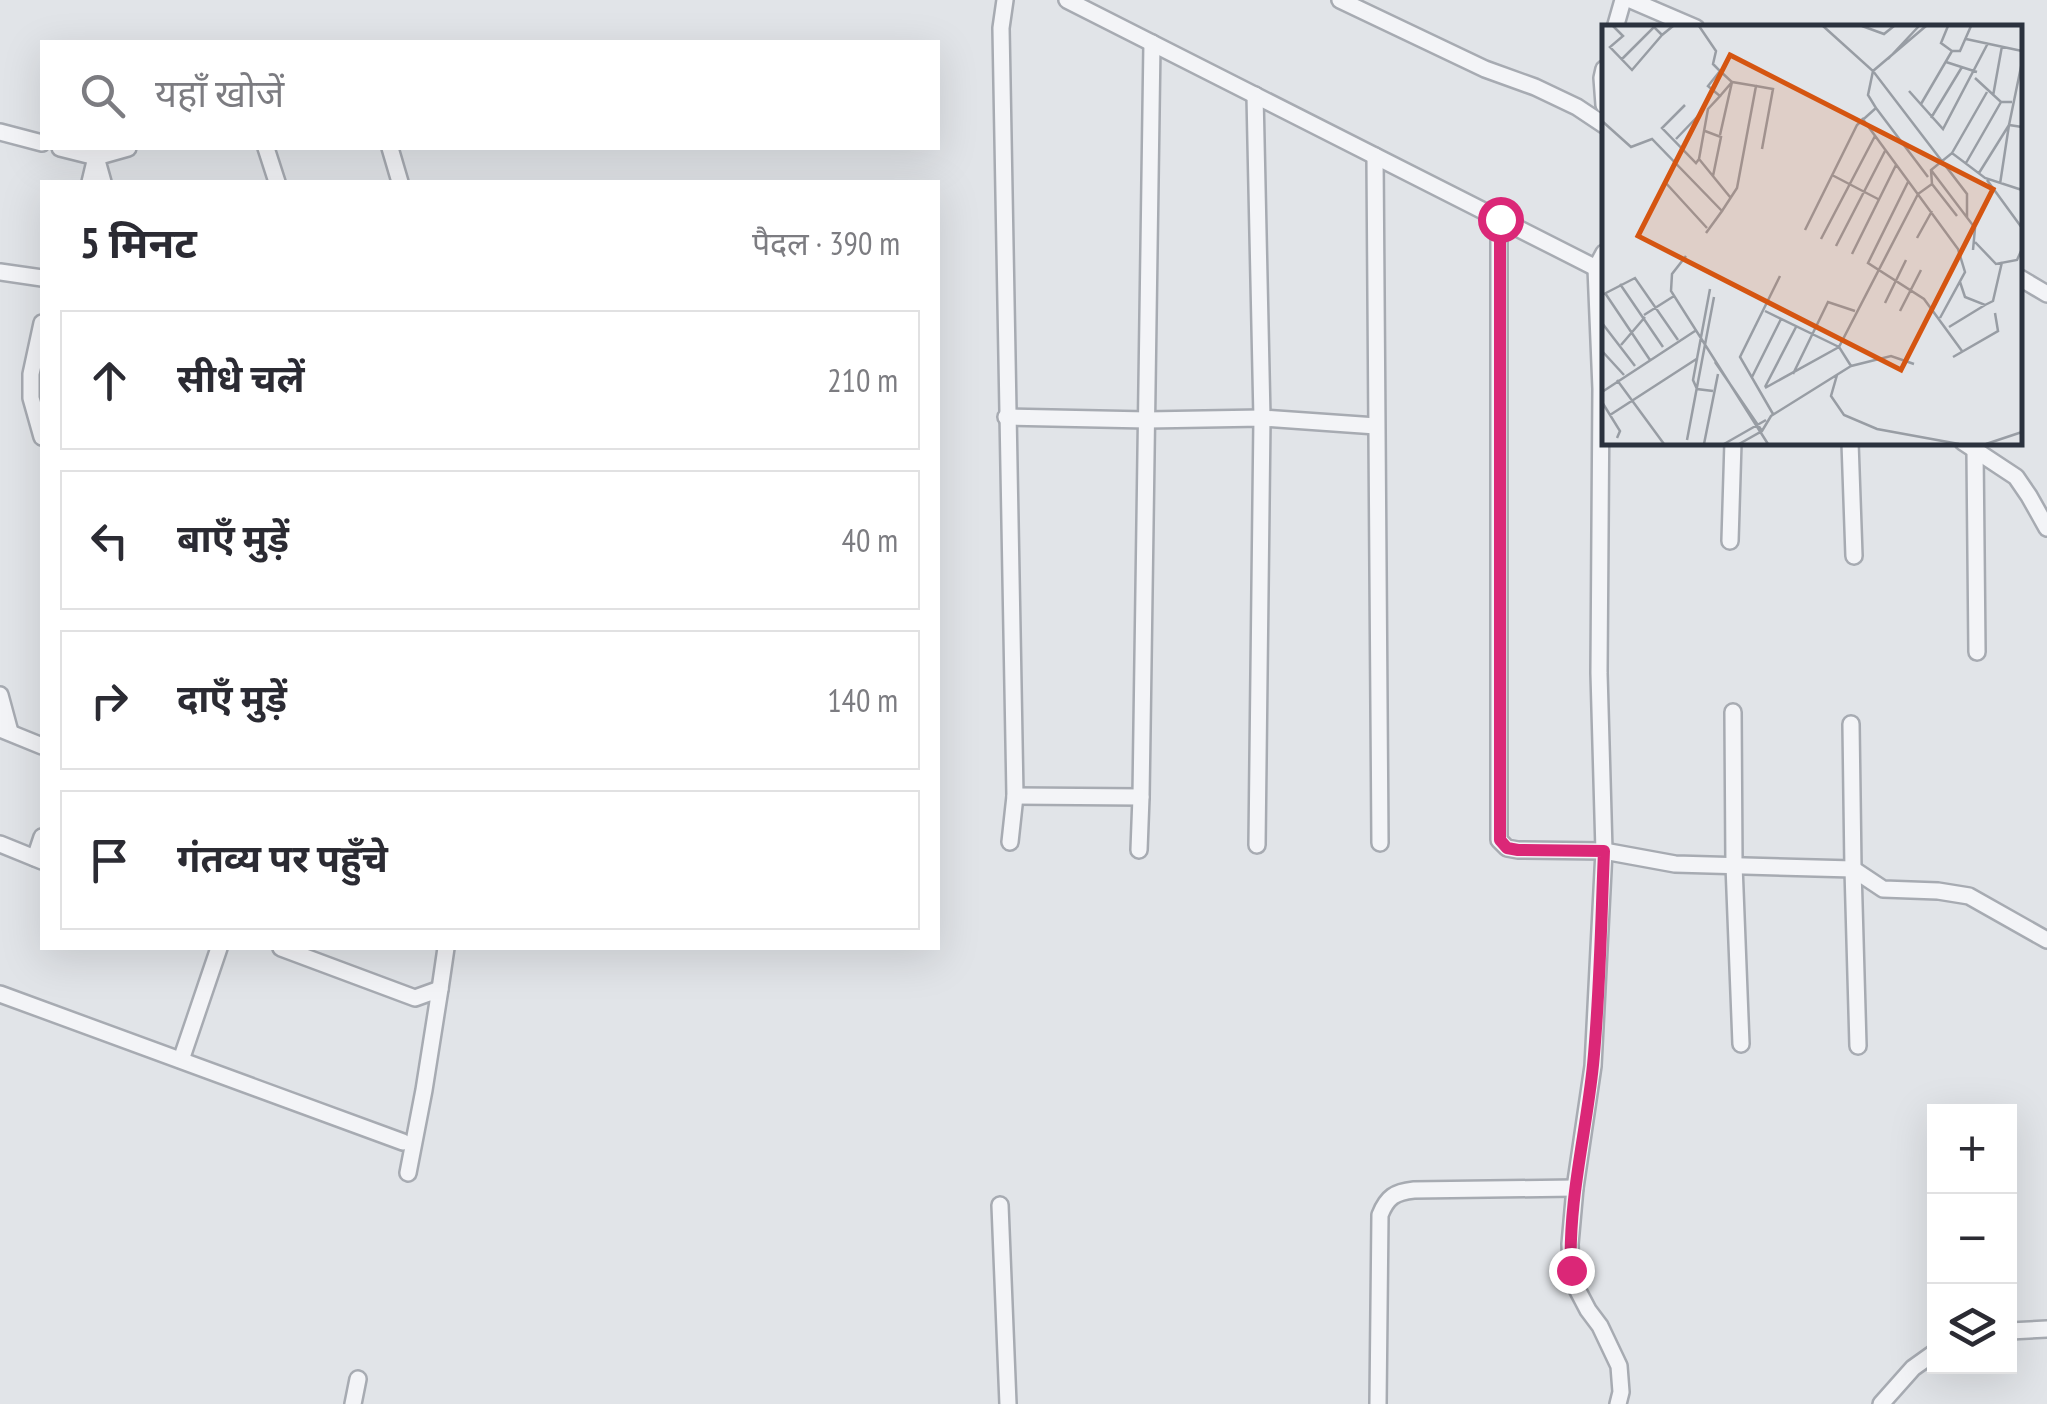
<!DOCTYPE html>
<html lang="hi">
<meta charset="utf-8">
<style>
:root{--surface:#fff;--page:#f7f7f7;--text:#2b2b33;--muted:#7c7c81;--line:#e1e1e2}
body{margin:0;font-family:"PT Sans Narrow","Noto Sans Devanagari",sans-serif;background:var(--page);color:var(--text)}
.controls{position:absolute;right:30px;bottom:30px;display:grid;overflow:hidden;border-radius:0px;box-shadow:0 10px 40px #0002}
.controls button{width:90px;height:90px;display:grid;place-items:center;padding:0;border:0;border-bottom:2px solid var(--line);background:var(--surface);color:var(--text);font:50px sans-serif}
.stop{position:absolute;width:30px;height:30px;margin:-22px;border:8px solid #db2777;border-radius:50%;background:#fff}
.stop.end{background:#db2777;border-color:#fff;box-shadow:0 2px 10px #0008}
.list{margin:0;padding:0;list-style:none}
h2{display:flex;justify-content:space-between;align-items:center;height:130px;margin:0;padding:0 40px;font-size:42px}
h2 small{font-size:32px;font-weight:400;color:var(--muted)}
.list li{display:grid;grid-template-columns:65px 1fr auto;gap:30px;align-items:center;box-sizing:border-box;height:140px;margin:0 20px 20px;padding:0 20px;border:2px solid var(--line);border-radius:0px}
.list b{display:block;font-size:38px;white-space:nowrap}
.list em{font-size:32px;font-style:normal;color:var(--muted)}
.icon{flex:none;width:55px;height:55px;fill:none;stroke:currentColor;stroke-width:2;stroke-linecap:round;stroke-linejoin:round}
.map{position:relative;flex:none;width:2047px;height:1404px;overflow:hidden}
.search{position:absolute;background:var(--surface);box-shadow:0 10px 40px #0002;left:40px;top:40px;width:900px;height:110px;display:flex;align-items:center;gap:25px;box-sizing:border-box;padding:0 35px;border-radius:0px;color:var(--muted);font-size:38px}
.panel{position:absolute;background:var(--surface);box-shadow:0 10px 40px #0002;left:40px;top:180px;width:900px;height:770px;border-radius:0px}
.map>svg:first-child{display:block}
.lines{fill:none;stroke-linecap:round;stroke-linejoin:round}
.street-casing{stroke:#a7abb2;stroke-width:20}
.street{stroke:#f3f4f7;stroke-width:15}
.route{stroke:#db2777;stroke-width:12}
.inset-road{fill:none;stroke:#989da4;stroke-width:2.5}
.view{fill:#d55511;fill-opacity:0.15;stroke:#d55511;stroke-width:5}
.inset-edge{fill:none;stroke:#2b323e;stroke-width:5}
</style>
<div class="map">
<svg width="2047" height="1404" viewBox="0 0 2047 1404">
<rect width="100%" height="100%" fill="#e1e4e8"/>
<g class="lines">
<defs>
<g id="street">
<polyline points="1005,0 1001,28 1015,796 1010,842"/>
<polyline points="1067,0 1604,272"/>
<polyline points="1340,0 1485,69 1535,87 1577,107 1604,125"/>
<polyline points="1631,0 1696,28"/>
<polyline points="1615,28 1623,0"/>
<polyline points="1604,69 1602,78 1604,105"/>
<polyline points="1255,95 1262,418 1257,845"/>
<polyline points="0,132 42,143"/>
<polyline points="60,148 96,157 90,182"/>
<polyline points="266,148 277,182"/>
<polyline points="390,148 400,182"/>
<polyline points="1375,156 1380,843"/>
<polyline points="103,182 96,157 128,148"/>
<polyline points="1499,219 1499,840 1507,848 1518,850 1604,851 1675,864 1853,869 1883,889 1938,891 1969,896 2047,940"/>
<polyline points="1604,253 1596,268 1601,389 1599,673 1604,851 1593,1066 1575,1188 1570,1244 1571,1271 1577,1289 1588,1310 1600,1326 1619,1366 1621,1392 1618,1404"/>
<polyline points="0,272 42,278"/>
<polyline points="2020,278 2047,294"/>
<polyline points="42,323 31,374 31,398 42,437"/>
<polyline points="1006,417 1147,420 1262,418 1376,426"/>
<polyline points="1850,442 1854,556"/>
<polyline points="1963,442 2016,477 2029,496 2047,528"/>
<polyline points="1975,450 1977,652"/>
<polyline points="1730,541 1733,442"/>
<polyline points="0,695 10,732"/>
<polyline points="1733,712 1734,865 1741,1044"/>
<polyline points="1851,724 1853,869 1858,1046"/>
<polyline points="0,729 42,746"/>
<polyline points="1015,796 1141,797"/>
<polyline points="0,844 42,861"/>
<polyline points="1139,850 1141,797 1152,43"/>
<polyline points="35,858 42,837"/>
<polyline points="281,948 415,998 440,989 424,1090 408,1173"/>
<polyline points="440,989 446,948"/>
<polyline points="0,994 403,1142"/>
<polyline points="181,1060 219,948"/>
<polyline points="1000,1205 1008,1404"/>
<polyline points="2010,1331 2047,1329"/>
<polyline points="353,1404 358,1379"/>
<path d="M 1378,1404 L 1380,1215 C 1387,1197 1395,1192 1414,1190 L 1575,1188"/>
<polyline points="1881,1404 1913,1368 1934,1353"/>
</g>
</defs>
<use href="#street" class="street-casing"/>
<use href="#street" class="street"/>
</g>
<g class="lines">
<path class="route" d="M 1500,219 L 1500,840 L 1507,848 L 1518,850 L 1604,851 C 1601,922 1600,994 1593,1065 C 1586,1134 1568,1201 1571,1270"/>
</g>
<g transform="translate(1602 25)">
<rect width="420" height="420" fill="#e1e4e8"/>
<path class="inset-road" d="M 11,1 L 21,11 L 8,22 L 30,45 L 60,10M 97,1 L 114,26 L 111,39 L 118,46 L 106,61 L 118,71 L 106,84 L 97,134 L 128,172M 221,1 L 271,46 L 365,169 L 365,192M 260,1 L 282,9 L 292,1M 364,14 L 420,26M 350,26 L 358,26 L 369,1M 20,34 L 52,2 L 60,10 L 71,1M 286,34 L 317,1M 344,37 L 375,47M 118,46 L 130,57 L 118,71M 373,53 L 399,77 L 410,77M 154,61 L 171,64 L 160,124M 307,66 L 341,104 L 386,18M 391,71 L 400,21M 319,79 L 350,26 L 339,18 L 346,1M 83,80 L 60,103 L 94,138 L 97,134M 274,83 L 326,152M 260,93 L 356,224 L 363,247 L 338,293M 329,93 L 360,42M 0,96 L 29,122 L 50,114 L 120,186 L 104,208M 103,106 L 119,112 L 111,151M 118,110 L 130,57 L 154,61 L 135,163 L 120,186M 74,114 L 96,91M 350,128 L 385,67M 364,138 L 399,77M 329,145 L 373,203 L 371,225M 377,148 L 407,100 L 420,37M 230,150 L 276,174M 385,155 L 420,203M 62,156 L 105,203M 306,157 L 266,238 L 322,274 L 360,326M 330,159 L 355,191M 398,159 L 407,100 L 420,102M 203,205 L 255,100 L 274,83 L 266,70 L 271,46 L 324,1M 315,213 L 330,186M 219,214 L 273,111M 373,217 L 394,239 L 415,235 L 420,224M 234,221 L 283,126M 250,229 L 294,140M 84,231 L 70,249 L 69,266 L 166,419M 358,257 L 363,272 L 383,280 L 391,276 L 400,237M 18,259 L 61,322M 108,264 L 91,355 L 95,364 L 111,366M 3,268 L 48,335M 0,270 L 33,253 L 76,315M 283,278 L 304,235M 163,286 L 237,322M 298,286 L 319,245M 42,290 L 72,271M 0,298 L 33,341M 347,302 L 383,280M 19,320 L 43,292M 0,326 L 22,350M 351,332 L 396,306 L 393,288M 113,337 L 160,406M 312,339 L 289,331 L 249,341 L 237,322 L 316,169 L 330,159 L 329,145 L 350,128 L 383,153 L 420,165M 191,349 L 226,277 L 253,286M 235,350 L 229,371 L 242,390 L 275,404 L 357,419M 150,352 L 179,294M 15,355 L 62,419M 163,362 L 194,302M 163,363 L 237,322M 0,367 L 93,306M 0,377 L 18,406 L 15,413M 171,389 L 138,332 L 178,251M 8,390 L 96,333M 85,415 L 112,272M 102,419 L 116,349M 122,419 L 164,395M 137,419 L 160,406 L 169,391 L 249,341M 384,419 L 420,407"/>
<path class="view" d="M 128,30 L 391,164 L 299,345 L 36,211 Z"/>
<rect width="420" height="420" class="inset-edge"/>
</g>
</svg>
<div class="controls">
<button>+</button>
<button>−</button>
<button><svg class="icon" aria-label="layers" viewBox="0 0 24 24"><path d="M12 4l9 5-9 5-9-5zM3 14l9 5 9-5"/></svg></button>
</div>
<div class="stop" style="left:1500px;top:219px"></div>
<div class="stop end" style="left:1571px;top:1270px"></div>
<div class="search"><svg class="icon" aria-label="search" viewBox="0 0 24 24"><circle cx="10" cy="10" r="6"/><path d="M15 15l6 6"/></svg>यहाँ खोजें</div>
<section class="panel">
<h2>5 मिनट<small>पैदल · 390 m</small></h2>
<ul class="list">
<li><svg class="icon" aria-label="ahead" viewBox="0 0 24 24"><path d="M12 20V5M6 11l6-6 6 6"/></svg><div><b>सीधे चलें</b></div><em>210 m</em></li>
<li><svg class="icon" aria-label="left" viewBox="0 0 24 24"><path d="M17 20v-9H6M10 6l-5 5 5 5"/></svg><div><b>बाएँ मुड़ें</b></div><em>40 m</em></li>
<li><svg class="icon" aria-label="right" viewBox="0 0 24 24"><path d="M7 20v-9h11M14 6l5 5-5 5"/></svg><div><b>दाएँ मुड़ें</b></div><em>140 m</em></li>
<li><svg class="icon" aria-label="arrive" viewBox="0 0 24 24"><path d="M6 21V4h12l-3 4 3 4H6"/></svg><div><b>गंतव्य पर पहुँचे</b></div></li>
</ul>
</section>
</div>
